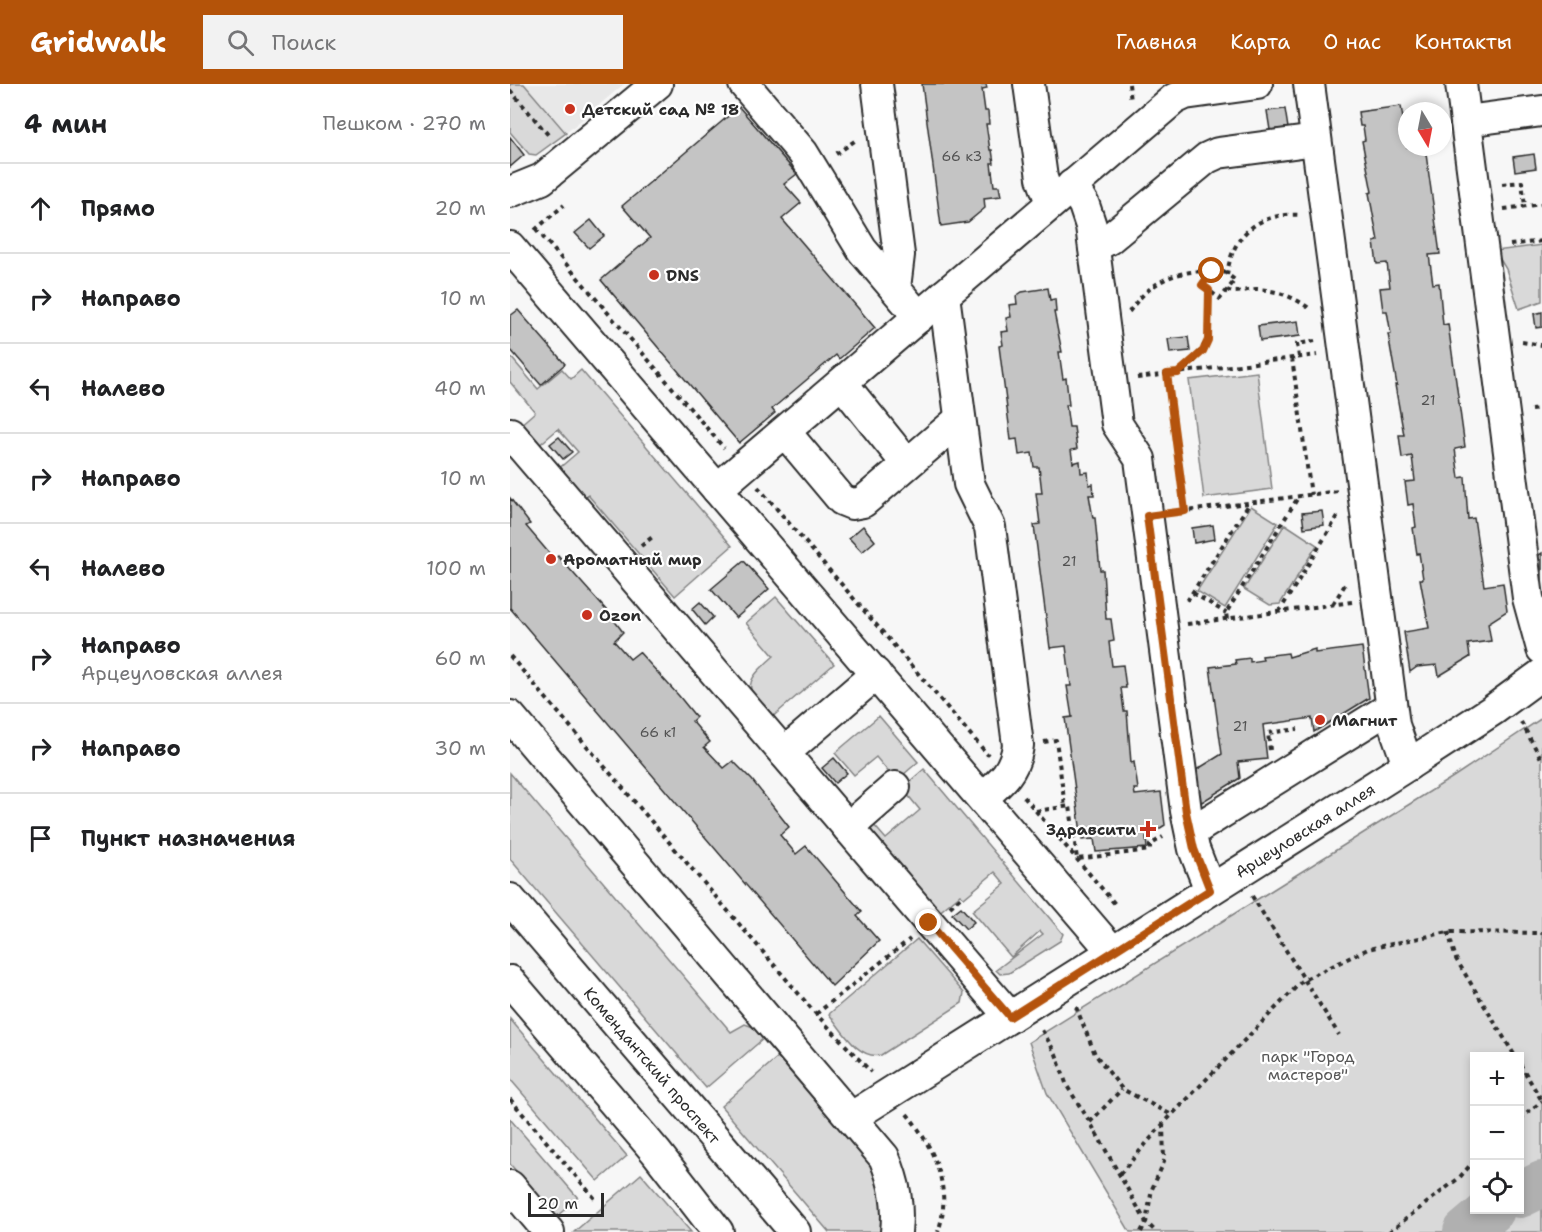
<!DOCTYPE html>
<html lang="ru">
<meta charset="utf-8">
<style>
:root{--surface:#fff;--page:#f2f2f2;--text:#202124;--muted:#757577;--line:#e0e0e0;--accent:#b45309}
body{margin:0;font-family:"Shantell Sans",sans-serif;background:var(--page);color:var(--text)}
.controls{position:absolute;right:18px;bottom:18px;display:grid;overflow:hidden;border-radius:0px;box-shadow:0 3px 9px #0003}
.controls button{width:54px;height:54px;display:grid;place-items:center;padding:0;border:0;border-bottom:2px solid var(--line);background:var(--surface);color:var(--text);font:30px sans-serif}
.compass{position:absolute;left:888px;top:18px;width:54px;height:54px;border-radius:50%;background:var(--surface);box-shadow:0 3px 9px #0003;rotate:170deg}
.scale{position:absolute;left:18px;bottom:15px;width:76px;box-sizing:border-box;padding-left:6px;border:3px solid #2b2b2b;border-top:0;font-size:16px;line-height:21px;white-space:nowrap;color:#2b2b2b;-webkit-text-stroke:4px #fff;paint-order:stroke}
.stop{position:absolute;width:18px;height:18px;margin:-14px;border:4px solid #b45309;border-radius:50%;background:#fff}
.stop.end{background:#b45309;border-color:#fff;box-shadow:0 2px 6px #0008}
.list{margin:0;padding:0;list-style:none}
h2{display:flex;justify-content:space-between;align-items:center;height:78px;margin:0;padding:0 24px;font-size:26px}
h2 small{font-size:20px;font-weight:400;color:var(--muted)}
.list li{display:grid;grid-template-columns:39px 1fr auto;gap:18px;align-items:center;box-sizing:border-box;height:90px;padding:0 24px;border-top:2px solid var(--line)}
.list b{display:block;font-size:22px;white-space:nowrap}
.list p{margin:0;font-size:20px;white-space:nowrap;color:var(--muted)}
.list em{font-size:20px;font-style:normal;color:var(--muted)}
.icon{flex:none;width:33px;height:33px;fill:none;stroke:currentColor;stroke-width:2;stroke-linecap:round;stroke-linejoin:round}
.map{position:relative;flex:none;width:1032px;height:1148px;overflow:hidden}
header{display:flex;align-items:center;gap:36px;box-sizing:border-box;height:84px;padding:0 30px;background:var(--accent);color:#fff}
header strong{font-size:28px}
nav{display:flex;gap:33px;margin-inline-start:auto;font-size:21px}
.search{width:420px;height:54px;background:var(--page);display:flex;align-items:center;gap:15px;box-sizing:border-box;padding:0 21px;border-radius:0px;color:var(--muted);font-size:22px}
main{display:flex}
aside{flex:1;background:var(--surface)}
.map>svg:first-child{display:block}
.built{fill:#e8e8e8}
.green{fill:#d9d9d9;stroke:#828282;stroke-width:1.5;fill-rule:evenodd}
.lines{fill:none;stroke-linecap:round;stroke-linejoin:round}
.river{stroke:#b0b0b0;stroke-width:46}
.building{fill:#c4c4c4;stroke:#2b2b2b;stroke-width:1.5}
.minor-casing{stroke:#2b2b2b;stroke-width:34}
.path{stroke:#2b2b2b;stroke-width:4;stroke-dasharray:4.5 4.5;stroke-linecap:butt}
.minor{stroke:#fff;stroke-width:30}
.route{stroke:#b45309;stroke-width:8}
.poi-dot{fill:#c8321e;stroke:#fff;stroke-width:2}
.labels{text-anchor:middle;stroke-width:4.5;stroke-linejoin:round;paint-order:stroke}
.number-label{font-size:14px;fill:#515151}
.poi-label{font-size:16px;font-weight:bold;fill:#2b2b2b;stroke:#fff;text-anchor:start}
.street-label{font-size:16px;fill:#2b2b2b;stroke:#fff}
.park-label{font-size:16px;fill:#565656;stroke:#fff}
</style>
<header>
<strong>Gridwalk</strong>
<div class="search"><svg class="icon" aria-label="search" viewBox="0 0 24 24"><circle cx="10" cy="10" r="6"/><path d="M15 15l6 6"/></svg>Поиск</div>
<nav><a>Главная</a><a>Карта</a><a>О нас</a><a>Контакты</a></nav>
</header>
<main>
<aside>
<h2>4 мин<small>Пешком · 270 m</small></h2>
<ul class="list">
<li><svg class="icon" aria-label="ahead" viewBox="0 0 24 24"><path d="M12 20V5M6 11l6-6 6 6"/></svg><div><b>Прямо</b></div><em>20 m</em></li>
<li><svg class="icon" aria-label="right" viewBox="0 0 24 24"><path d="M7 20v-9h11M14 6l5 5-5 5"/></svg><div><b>Направо</b></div><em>10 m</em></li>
<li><svg class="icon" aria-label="left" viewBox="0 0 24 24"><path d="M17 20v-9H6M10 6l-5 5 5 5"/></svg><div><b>Налево</b></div><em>40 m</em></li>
<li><svg class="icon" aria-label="right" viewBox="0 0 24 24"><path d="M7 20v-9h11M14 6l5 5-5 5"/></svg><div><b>Направо</b></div><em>10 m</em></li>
<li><svg class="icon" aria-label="left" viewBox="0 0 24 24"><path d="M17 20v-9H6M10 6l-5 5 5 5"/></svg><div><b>Налево</b></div><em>100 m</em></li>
<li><svg class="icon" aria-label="right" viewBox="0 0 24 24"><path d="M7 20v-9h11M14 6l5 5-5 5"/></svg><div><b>Направо</b><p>Арцеуловская аллея</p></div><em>60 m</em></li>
<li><svg class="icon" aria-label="right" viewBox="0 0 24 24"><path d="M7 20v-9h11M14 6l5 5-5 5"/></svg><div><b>Направо</b></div><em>30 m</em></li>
<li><svg class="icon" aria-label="arrive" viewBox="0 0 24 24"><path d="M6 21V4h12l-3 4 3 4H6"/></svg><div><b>Пункт назначения</b></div></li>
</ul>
</aside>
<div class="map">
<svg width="1032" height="1148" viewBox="0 0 1032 1148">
<rect width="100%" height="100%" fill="#f7f7f7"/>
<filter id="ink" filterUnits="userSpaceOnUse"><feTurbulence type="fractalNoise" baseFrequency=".0167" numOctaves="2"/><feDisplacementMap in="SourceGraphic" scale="12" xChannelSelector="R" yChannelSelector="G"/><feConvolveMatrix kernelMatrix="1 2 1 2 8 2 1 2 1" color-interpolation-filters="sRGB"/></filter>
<g filter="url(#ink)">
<polygon class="built" points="14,0 114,0 56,49"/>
<g class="green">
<polygon points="0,0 14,0 56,49 26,71 19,70 0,48"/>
<polygon points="1032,161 1032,217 1009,225 996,185 985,167"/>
<polygon points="0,272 28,305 52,285 61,295 71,286 222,462 165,512 78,411 72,415 47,386 68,368 48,345 27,363 9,342 25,328 0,298"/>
<polygon points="747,288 762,405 694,414 679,296"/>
<polygon points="741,422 768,439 715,524 687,507"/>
<polygon points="775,440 807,461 770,520 760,521 734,505"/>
<path d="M 266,513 L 324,580 L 260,635 C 236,602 231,601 264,572 L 236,539 Z"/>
<polygon points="369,632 408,678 386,697 366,673 344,691 325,669"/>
<path d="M 1032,634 L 1032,1148 L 620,1148 L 537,1009 L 519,958 L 943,693 ZM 964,972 L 1010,972 L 1010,1126 L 964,1126 Z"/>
<polygon points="414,685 553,850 550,857 499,889 490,890 486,886 533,850 530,847 501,873 462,827 495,800 485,788 454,814 450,811 427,830 354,745 362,739 376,755 410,726 392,704"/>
<polygon points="0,689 221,948 235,940 243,943 253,955 196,1004 0,775"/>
<path d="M 407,855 L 454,909 L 452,919 L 371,971 C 348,976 332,946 319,930 Z"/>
<polygon points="0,935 117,1072 88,1097 0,995"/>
<path d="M 268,973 L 362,1083 C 373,1102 378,1126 371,1148 L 319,1148 L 211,1022 Z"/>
<polygon points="0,1035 68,1114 46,1133 0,1080"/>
<polygon points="131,1090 181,1148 64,1148"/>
</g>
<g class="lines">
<g class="river">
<polyline points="1010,1111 1032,1100"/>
<polyline points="956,1148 982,1126"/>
</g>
</g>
<g class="building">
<polygon points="412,0 476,0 477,4 472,5 475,27 478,27 479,40 476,40 480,66 482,66 484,79 481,79 484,102 489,102 491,112 474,114 475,124 458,138 431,142"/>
<polygon points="891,22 895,47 897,46 897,63 915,63 930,170 919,171 923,200 929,199 933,241 938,240 955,363 945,365 949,394 955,393 958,435 964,434 974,502 993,499 997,527 978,539 981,557 958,560 960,573 929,592 927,581 907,583 900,588 894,548 919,544 910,495 913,495 909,469 907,470 903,444 906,443 903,420 898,421 895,398 905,397 902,372 892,374 889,351 894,351 885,301 887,301 878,250 881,250 877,227 873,227 870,204 880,203 877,179 867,180 864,158 868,157 859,109 862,108 852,57 855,56 853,42 850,42 848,28"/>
<polygon points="229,23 287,90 274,100 291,119 272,135 365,244 329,275 326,271 262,325 265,329 229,359 91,196 140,154 112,122"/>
<polygon points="775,25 778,44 760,46 757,27"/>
<polygon points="0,53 14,71 0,83"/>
<polygon points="1024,70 1026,84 1005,87 1003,73"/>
<polygon points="81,136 94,152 79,164 65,149"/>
<polygon points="538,204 540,216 545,215 546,228 544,228 552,268 549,268 553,295 556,294 559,321 556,321 559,343 564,343 567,365 561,366 563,379 570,377 571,389 578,388 579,401 583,400 584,411 579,411 583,434 585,434 590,486 593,486 596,535 601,535 604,557 599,558 602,582 613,581 616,604 611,604 614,627 617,627 621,679 624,678 628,705 624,705 625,711 651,708 655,741 636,753 637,764 586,768 584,755 572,756 555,634 562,633 557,602 561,602 556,562 540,564 524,441 530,440 526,409 532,409 529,383 524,383 522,369 509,371 507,355 501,356 489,262 493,261 491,248 498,247 496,234 501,233 499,221 507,220 506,212 512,208"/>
<polygon points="8,226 55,280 31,301 0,265 0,232"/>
<polygon points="1032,228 1032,243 1026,244 1024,230"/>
<polygon points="788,237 790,252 750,257 748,242"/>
<polygon points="678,253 680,267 660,269 658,255"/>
<polygon points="49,353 62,368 53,375 40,360"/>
<polygon points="0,414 20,440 16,442 44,475 48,472 97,527 113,548 104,557 120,575 129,568 169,612 186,633 182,637 200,658 194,663 214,684 223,677 242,696 279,743 270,751 286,770 296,762 352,828 347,832 369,857 322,902 0,524"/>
<polygon points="812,427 814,441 794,444 792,429"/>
<polygon points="703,441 705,455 684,459 682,444"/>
<polygon points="353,442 365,457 352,468 339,454"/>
<polygon points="1032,469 1032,505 1029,506 1025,474"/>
<polygon points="234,477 259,505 226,534 201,505"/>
<polygon points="190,518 203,533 195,541 182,525"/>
<polygon points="852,563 859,614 804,648 802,634 753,641 757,675 728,678 730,694 687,721 683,688 712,670 700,583 726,580 725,576 740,574 740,578 753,576 752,572 778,569 779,573 805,565 805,569"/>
<polygon points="324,674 337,689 325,699 312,684"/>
<polygon points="451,823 464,838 456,845 442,830"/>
</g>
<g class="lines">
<defs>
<g id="minor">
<polyline points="234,0 293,69 352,166 409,233"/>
<polyline points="367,0 389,171 385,204"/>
<polyline points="519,0 532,94 541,119"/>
<polyline points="799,0 884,641 898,681"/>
<polyline points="951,0 1018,514 1032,565"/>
<polyline points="956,37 1032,27"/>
<polyline points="562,101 574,121 581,142 607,340 630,375 676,727 684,765 700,806"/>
<polyline points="0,108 32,95 147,0"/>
<polyline points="0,163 603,868"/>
<polyline points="584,163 599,155 697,74 708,69 806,56"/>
<path d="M 434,211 L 459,400 L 480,443 L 508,661 C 505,687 491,698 472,714"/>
<polyline points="332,299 397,380"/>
<polyline points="275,348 332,416 342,420 353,418 450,335"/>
<polyline points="0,349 500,933"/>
<polyline points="207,405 664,15 675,10 747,0"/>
<path d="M 0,632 L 374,1073 C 385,1099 389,1120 386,1148"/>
<polyline points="274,669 366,590"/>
<polyline points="338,744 385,703"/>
<polyline points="681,748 881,623"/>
<path id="s1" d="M 0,815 L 285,1148"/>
<polyline points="0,897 146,1068 208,1148"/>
<path id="s2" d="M 342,1033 L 898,681 L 983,626 L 1032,590"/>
<polyline points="0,1102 39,1148"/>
</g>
</defs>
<use href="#minor" class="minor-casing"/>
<g class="path">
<polyline points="619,0 621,17"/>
<polyline points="0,6 40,53"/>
<polyline points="326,70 346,56"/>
<polyline points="992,100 1012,98 1015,122"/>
<polyline points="994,125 1032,120"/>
<polyline points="26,145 214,364"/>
<polyline points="25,146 54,121"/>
<polyline points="1000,161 1032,157"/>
<polygon points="706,182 725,196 710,215 692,201"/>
<path d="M 717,191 C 722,150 749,128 791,131"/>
<path d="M 717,206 C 726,211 736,205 746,205 C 766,206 785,213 800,225"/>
<path d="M 619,228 C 640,197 666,186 702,187"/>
<polyline points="1012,258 1032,261"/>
<polyline points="789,273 787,260 805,257"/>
<polyline points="782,274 801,411"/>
<polyline points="669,289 684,277 698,256 699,206"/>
<polyline points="657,290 675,427"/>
<polyline points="627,294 807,271"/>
<polyline points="1021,326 1032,325"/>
<polyline points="248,403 478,671"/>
<polyline points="662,429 828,407"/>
<polyline points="131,462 145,451"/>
<polyline points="683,509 716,529"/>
<polyline points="677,517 739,420"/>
<polyline points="823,520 836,499"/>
<polyline points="769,528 828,432"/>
<polyline points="717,535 716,529 789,412"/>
<polyline points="677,540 842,518"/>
<polyline points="0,572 306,930 361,988"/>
<polyline points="1011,638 1032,676"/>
<polyline points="534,658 546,656 555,723"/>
<polyline points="760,666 758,649 788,645"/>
<polyline points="514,713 605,820"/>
<polyline points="526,727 560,722 567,775 640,766 640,761 653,753"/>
<polyline points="742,812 829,951"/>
<polyline points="440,823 451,813"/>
<polyline points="938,848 946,875 1005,972"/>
<polyline points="566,923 585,970 612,1005 662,1031"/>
<polyline points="306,930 400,855"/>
<polyline points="532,946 546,970 557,1002 580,1038 636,1138 646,1148"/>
<polyline points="1010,980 1032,1017"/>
<polyline points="0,1015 87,1117"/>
<path d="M 397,1030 C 424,1063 443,1105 428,1148"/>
<polyline points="1010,1035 1032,1017"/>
<polyline points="580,1038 612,1005"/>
<polyline points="610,1090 653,1040 793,896 858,865 938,848 1032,849"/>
<polyline points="631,1148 636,1138 642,1105 654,1078 653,1040"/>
<polyline points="879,1148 949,1094 964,1077"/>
</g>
<use href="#minor" class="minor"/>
</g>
</g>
<g class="lines" filter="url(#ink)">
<polyline class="route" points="419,839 500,933 700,806 684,765 676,728 637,432 675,427 657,290 668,289 693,267 698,256 699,206 692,201 702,187"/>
</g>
<g class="poi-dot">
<circle cx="60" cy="25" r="6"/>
<circle cx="144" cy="191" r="6"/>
<circle cx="41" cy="475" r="6"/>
<circle cx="77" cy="531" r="6"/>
<circle cx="810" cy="636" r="6"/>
<path d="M635 736h6v6h6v6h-6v6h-6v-6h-6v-6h6z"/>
</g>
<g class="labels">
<g class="number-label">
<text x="452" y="77">66 к3</text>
<text x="918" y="321">21</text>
<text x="559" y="482">21</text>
<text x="730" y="647">21</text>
<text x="148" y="653">66 к1</text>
</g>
<g class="poi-label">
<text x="72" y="31">Детский сад № 18</text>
<text x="156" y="197">DNS</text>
<text x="53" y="481">Ароматный мир</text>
<text x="89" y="537">Ozon</text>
<text x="822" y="642">Магнит</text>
<text x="626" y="751" text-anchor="end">Здравсити</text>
</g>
<g class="street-label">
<text dy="6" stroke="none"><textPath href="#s2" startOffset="536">Арцеуловская аллея</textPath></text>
<text dy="6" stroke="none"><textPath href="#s1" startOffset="219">Комендантский проспект</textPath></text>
</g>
<g class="park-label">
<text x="798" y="978">парк "Город<tspan x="798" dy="18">мастеров"</tspan></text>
</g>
</g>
</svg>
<div class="controls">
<button>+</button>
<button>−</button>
<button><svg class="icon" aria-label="locate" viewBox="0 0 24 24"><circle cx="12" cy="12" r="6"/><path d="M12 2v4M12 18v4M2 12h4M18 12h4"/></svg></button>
</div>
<svg class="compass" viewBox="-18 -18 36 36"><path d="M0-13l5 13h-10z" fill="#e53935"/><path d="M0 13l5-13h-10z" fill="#757577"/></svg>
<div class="scale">20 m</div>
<div class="stop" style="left:702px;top:187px"></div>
<div class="stop end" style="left:419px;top:839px"></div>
</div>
</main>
